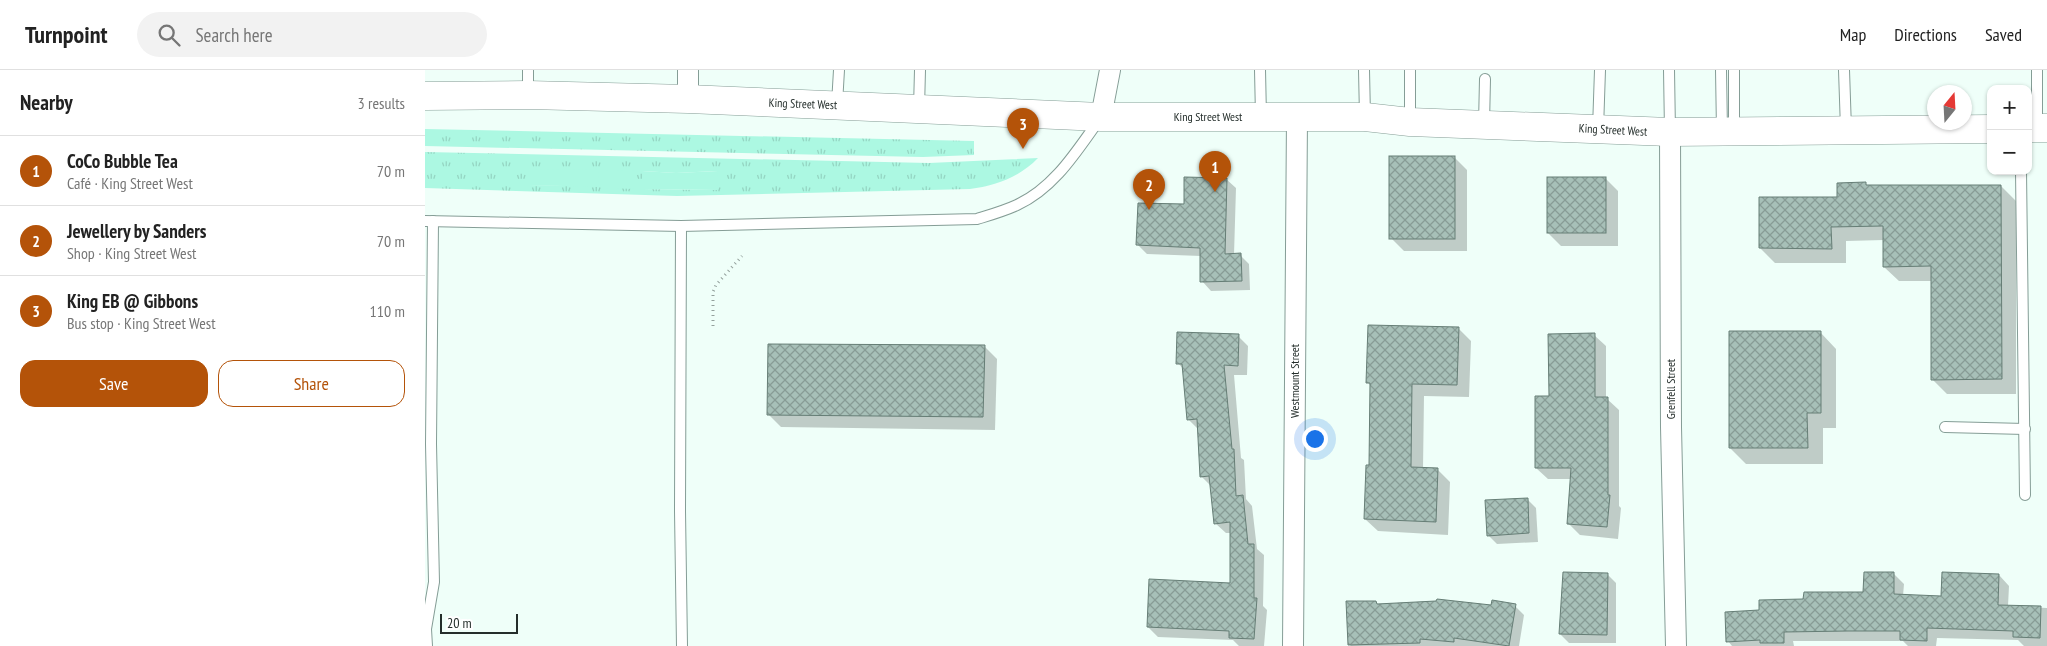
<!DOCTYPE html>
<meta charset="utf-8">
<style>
:root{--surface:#fff;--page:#f2f2f2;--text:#222;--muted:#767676;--line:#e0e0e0;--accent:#b45309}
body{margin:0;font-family:"PT Sans Narrow",sans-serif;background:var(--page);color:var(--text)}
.controls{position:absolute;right:15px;top:15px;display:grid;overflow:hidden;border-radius:10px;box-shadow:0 1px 4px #0004}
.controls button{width:45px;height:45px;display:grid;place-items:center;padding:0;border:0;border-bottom:1px solid var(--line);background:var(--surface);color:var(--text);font:25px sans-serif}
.compass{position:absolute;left:1502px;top:15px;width:45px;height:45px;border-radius:50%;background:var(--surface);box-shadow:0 1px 4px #0004;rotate:18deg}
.scale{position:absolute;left:15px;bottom:12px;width:78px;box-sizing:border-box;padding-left:5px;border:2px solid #242e2b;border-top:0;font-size:14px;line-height:18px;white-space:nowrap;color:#242e2b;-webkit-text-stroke:4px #fff;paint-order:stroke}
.you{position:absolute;left:889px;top:368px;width:18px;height:18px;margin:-12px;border:4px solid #fff;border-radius:50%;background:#1a73e8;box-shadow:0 0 0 8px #1a73e833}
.badge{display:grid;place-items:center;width:32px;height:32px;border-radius:50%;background:var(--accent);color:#fff;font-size:16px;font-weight:700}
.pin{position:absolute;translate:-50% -41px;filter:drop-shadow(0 1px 2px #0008)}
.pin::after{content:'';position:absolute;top:26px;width:18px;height:15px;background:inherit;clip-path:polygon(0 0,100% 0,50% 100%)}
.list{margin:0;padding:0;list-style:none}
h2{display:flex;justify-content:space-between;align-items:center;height:65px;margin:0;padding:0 20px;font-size:21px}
h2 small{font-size:16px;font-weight:400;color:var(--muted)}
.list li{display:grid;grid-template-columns:32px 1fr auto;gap:15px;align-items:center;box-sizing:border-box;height:70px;padding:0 20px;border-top:1px solid var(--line)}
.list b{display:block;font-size:19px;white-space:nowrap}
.list p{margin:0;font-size:16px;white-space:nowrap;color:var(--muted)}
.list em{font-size:16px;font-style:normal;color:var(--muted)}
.actions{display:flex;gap:10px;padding:15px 20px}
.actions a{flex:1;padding:11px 0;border:1px solid var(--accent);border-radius:15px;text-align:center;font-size:18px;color:var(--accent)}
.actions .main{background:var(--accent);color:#fff}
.icon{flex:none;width:28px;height:28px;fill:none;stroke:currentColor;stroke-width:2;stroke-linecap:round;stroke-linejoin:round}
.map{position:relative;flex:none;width:1622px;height:576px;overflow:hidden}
header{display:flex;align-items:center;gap:30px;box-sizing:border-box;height:70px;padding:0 25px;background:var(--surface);border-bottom:1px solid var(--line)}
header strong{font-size:24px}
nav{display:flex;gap:28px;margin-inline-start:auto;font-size:18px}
.search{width:350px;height:45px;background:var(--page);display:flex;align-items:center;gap:12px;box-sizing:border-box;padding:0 18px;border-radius:28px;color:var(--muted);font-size:19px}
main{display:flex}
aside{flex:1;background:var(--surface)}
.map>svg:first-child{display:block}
.grass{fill:url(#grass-tufts);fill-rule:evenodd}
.garden{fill:#acf8e2}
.shadow{fill:#0003}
.building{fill:url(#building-cross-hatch);stroke:#667e76}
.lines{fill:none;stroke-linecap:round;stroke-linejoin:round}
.lane-casing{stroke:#859d96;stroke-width:12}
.street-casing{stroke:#859d96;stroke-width:22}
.primary-casing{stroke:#859d96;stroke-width:29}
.path{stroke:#93a09c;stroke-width:3;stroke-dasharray:1 4;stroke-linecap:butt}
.lane{stroke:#fff;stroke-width:10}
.street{stroke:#fff;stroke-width:20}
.primary{stroke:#fff;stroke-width:28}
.labels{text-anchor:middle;stroke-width:4;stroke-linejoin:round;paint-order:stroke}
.street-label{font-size:12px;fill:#242e2b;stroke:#fff}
</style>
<header>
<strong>Turnpoint</strong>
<div class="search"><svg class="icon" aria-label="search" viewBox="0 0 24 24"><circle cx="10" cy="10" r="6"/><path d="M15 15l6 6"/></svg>Search here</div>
<nav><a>Map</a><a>Directions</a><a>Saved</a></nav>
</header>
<main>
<aside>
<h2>Nearby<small>3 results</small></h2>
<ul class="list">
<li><span class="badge">1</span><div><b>CoCo Bubble Tea</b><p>Café · King Street West</p></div><em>70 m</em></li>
<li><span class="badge">2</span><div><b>Jewellery by Sanders</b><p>Shop · King Street West</p></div><em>70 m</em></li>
<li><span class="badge">3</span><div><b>King EB @ Gibbons</b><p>Bus stop · King Street West</p></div><em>110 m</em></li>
</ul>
<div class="actions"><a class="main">Save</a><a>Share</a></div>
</aside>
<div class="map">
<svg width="1622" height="576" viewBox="0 0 1622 576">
<defs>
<pattern id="grass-tufts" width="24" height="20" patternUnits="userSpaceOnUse" patternTransform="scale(1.25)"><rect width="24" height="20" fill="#acf8e2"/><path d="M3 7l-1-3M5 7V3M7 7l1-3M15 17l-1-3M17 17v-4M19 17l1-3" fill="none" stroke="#94d5c2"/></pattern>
<pattern id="building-cross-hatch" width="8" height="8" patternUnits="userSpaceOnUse" patternTransform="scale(1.25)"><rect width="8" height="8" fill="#a7c0b8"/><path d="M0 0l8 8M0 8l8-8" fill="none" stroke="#889c96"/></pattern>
</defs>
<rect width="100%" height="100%" fill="#effff9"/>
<g class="grass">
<polygon points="0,59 549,71 549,85 498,87 0,76"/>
<path d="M 0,82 L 504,93 L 613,88 C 595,107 570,116 545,119 L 252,126 L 0,118 ZM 103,99 L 173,116 L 103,115 ZM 292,101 L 292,120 L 217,119 L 217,101 L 251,103 Z"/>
</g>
<g class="garden">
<polygon points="103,99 174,100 173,117 103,115"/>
<polygon points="180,100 210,101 210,119 180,118"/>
<polygon points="217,101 251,103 293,101 292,120 217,119"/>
</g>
<g class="shadow">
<polygon points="1029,87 1042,100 1042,181 979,181 966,168"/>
<polygon points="1180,108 1193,121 1193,176 1136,176 1123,163"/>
<polygon points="801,109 811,118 809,185 815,185 824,194 825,220 786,221 777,211 776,186 722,184 713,175 760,136"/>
<polygon points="1440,113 1443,116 1576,116 1591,131 1591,324 1522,324 1507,309 1507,211 1474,211 1459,197 1459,170 1421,171 1421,193 1350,193 1335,178"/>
<polygon points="1033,258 1046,271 1044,327 999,326 998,399 1013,400 1025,412 1023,465 953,461 940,449 945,397 946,316 943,313"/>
<polygon points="1395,262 1411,279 1411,358 1398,358 1398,394 1321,394 1305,378"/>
<polygon points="1169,265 1181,276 1181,328 1194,340 1194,436 1196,438 1193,469 1155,465 1143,453 1146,409 1123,409 1111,398 1125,328"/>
<polygon points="813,266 823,276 822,305 809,305 816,388 819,390 821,429 827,436 832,479 839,485 838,536 842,540 839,576 814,576 808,570 733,567 723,557 806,514 806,463 801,463 790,453 786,416 776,406 774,360 763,349 759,300 753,293"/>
<polygon points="559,276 572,289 570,360 356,357 343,344"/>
<polygon points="1102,429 1111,438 1113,472 1072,474 1063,465"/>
<polygon points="1468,503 1479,514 1478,526 1518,527 1574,505 1584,516 1583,536 1622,538 1622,576 1599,576 1593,570 1512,568 1511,576 1483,576 1478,571 1368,571 1369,576 1307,576 1303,571 1335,541 1380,531 1440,524"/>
<polygon points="1182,504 1191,513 1191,573 1144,573 1135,564"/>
<polygon points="951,532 954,536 1013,532 1067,536 1090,536 1099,545 1094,576 926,576 924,574"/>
</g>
<g class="building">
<rect x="964" y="86" width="66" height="83"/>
<polygon points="759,107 802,108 800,184 816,183 817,211 775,212 775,178 711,175 713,133 759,134"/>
<rect x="1122" y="107" width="59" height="56"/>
<polygon points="1441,112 1441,115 1576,115 1577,309 1506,310 1506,196 1458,197 1458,156 1406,157 1407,179 1334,178 1334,127 1412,127 1412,113"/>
<polygon points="943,255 1034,257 1032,315 987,314 986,397 1013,398 1011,452 939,449 941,395 944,395 945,313 941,313"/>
<polygon points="1304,261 1396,261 1396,343 1382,343 1383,378 1304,378"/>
<polygon points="752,262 814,264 813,296 799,295 807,379 809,379 811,426 818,425 823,474 829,474 829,528 832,528 829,569 804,568 804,561 722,557 724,509 805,513 805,452 789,454 784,406 775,407 772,349 762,350 757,294 751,294"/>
<polygon points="1170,263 1170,327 1183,327 1183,425 1185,425 1182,457 1142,454 1146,398 1110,398 1110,326 1124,326 1123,264"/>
<polygon points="343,274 560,275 558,347 342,345"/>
<polygon points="1103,428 1104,463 1062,466 1060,430"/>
<polygon points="1138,502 1183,503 1182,565 1134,564"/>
<polygon points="1439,502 1469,502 1469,524 1516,526 1517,502 1574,504 1573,535 1616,536 1615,568 1588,567 1588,561 1502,558 1502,571 1475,570 1475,561 1423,561 1359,562 1359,573 1335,573 1335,570 1301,572 1300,542 1334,540 1334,530 1378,529 1379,522 1438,522"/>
<polygon points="1012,529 1066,535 1067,530 1091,534 1084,576 1029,568 1029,572 995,569 995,573 923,575 921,531 951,531 952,534 1011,531"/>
</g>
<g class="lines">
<defs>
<g id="lane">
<polyline points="835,0 836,46"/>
<polyline points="939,0 940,46"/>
<polyline points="1244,0 1245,61"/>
<polyline points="1296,0 1297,61"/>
<polyline points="1309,0 1309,61"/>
<polyline points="1419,0 1421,59"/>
<polyline points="103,24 103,0"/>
<polyline points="412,34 414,0"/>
<polyline points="494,38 495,0"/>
<polyline points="985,51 985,0"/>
<polyline points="1059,54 1060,9"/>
<polyline points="1612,56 1612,0"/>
<polyline points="1173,59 1175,0"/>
<polyline points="1596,101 1600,425"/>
<path d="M 0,151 L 256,156 L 552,149 C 565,145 579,141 592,135 C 629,118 651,82 674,50"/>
<polyline points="256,156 255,441 257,576"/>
<polyline points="1520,357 1600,359"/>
<polyline points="2,576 1,559 9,512 6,374 8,151"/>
</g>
<g id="street">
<polyline points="263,0 263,29"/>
<polyline points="676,47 685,0"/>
<polyline points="1245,62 1246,357 1251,576"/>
<polyline points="868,576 872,47"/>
</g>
<g id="primary">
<polyline points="0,26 103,25 263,29 676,47 940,47 985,52 1245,62 1566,59"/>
<polyline points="1603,58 1622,58"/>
</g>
</defs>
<use href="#lane" class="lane-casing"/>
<use href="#street" class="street-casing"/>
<use href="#primary" class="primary-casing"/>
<polyline class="path" points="288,256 288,222 291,215 317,186"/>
<use href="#lane" class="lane"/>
<use href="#street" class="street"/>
<use href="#primary" class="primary"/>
</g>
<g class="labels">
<g class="street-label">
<text transform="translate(378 34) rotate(2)" y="4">King Street West</text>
<text x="783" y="51">King Street West</text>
<text transform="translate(1188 60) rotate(3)" y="4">King Street West</text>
<text transform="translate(870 311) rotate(-90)" y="4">Westmount Street</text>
<text transform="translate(1246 319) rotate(-90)" y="4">Grenfell Street</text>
</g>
</g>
</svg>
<div class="controls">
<button>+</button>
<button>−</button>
</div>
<svg class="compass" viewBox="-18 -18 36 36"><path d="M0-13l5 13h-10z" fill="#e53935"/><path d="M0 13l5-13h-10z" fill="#767676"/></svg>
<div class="scale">20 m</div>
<div class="you"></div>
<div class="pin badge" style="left:790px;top:122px">1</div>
<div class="pin badge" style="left:724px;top:140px">2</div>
<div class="pin badge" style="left:598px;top:79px">3</div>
</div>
</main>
